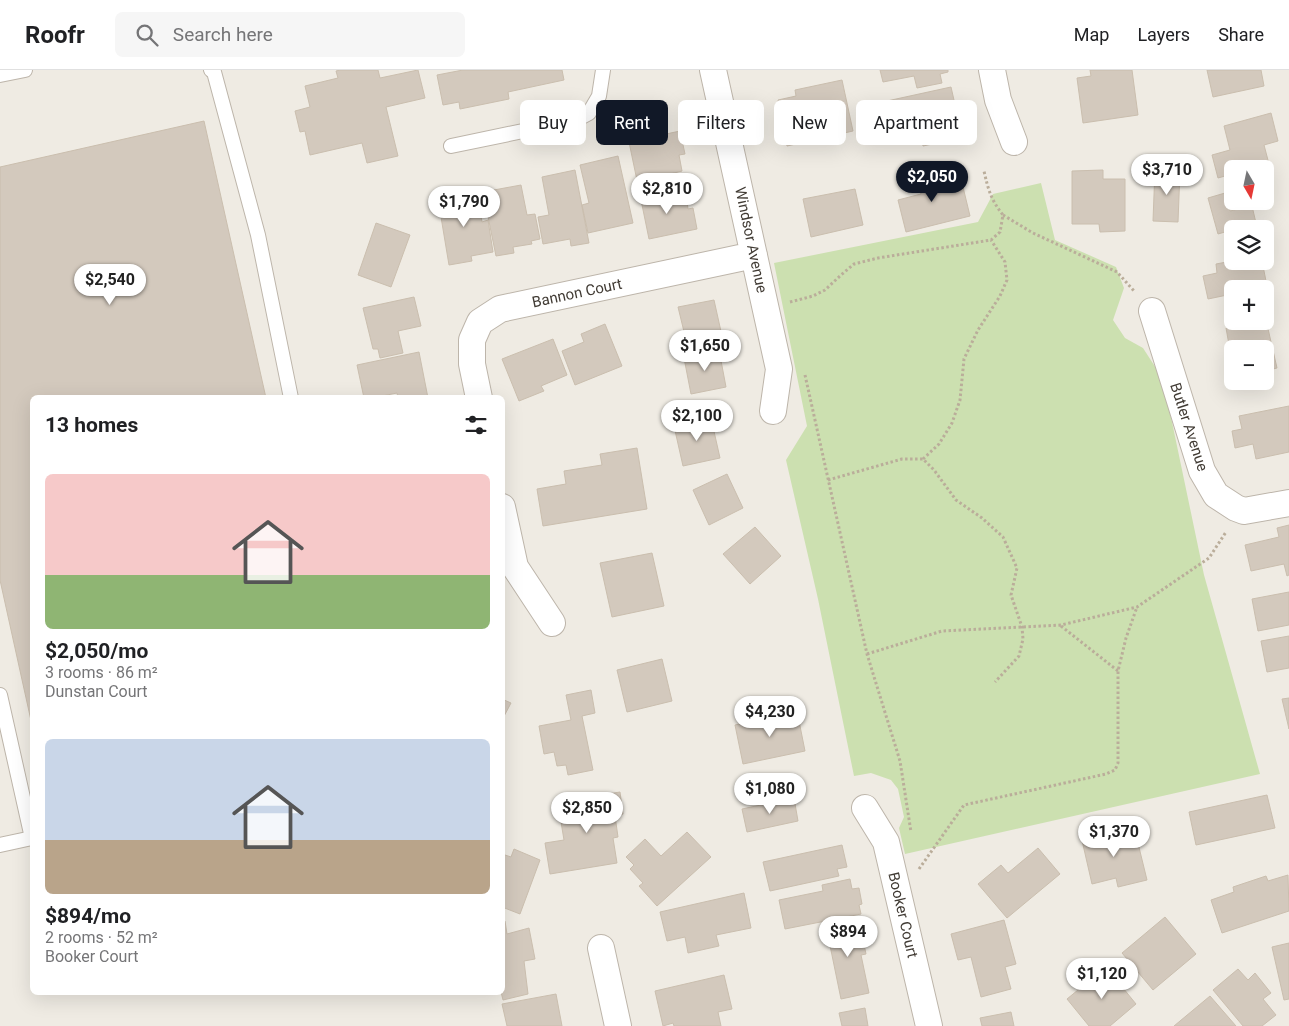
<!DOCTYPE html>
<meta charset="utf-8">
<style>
body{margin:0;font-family:Roboto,sans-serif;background:#f6f6f6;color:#202124;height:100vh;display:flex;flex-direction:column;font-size:19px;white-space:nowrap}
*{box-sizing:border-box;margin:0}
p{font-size:16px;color:#757577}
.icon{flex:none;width:28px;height:28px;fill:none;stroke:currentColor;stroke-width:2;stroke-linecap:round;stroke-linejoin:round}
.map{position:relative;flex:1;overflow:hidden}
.drawer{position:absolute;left:30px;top:325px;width:475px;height:600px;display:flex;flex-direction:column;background:#fff;border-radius:8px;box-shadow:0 5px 20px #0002}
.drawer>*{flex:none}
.guide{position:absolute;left:520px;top:30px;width:475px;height:45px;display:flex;gap:10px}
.needle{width:32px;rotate:171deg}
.controls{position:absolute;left:1224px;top:90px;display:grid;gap:10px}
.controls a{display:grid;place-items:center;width:50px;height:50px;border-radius:8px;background:#fff;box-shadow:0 5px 20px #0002;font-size:25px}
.price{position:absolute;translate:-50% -42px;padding:0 11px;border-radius:18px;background:#fff;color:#222;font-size:16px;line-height:32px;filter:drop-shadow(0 1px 2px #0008)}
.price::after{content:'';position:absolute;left:50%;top:30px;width:15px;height:11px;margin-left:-8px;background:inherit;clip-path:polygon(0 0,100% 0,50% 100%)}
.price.on{background:#111827;color:#fff}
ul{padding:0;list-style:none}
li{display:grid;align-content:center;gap:10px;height:265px;padding:0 15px}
li span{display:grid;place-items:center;height:155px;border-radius:8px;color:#555}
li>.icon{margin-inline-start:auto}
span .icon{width:90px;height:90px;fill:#fffc;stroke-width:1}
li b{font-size:21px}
h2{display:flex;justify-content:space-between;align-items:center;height:60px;padding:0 15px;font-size:21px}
.chip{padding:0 18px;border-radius:8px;background:#fff;box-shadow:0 5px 20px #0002;font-size:18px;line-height:45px}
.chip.on{background:#111827;color:#fff}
header{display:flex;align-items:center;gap:30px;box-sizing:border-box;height:70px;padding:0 25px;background:#fff;border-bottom:1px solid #e0e0e0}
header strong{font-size:24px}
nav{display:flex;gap:28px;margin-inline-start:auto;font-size:18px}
.search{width:350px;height:45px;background:#f6f6f6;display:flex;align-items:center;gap:12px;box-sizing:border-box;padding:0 18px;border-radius:8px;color:#757577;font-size:19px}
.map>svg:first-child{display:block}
.green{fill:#cce0b0}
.building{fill:#d3c9bd;stroke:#cabeae}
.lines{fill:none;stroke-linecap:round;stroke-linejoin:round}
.lane-casing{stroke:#bdb5aa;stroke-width:16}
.street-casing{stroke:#bdb5aa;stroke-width:28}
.path{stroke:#baad9a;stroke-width:3;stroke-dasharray:2.5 2.5;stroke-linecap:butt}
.lane{stroke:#fff;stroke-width:14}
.street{stroke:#fff;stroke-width:26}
.labels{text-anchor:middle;stroke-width:5;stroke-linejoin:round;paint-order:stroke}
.street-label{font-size:15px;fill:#413b34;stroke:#fff}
</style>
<header>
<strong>Roofr</strong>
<div class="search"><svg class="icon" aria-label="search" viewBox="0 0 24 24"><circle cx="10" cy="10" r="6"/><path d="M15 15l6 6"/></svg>Search here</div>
<nav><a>Map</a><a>Layers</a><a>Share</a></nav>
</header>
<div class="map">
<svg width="1289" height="956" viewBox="0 0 1289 956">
<rect width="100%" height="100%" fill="#efebe3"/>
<path class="green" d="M1041 113 1055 170 1116 197 1124 218 1113 250 1125 268 1143 278 1163 309 1204 505 1260 704 905 784 899 758 904 747 898 719 891 710 871 703 854 706 818 529 786 390 807 356 774 193 978 152 993 124Z"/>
<path class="building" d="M340 0H378L380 8 418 0 425 28 386 37 398 86 367 93 362 73 310 85 305 61 300 62 295 41 310 37 305 16 338 8 336 1Z
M463 0H562L564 10 508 22 509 29 460 39 459 32 443 35 437 5Z
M880 0H948V2L940 4 942 13 917 18 914 6 883 12Z
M1090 0H1132L1138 45 1083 53 1077 8 1091 6Z
M1207 0H1261L1264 16 1213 27Z
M842 10 853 61 787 76 778 30 796 26 795 20Z
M951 17 959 52 953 53 956 69 923 76 920 59 894 65 887 31Z
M1271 43 1278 71 1264 75 1269 94 1253 99H1232V104L1218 108 1212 85 1230 80 1224 56Z
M204 51 266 328H32V655L0 510V97Z
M680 61 685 84 679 85 682 101 662 106 664 115 639 120 629 72Z
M618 86 633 153 588 163 582 135 589 133 580 95Z
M934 96 941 122 963 117 970 146 906 162 898 130 921 124 915 101Z
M1155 99 1180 100 1178 152 1153 151Z
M575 100 589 173 571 176 570 169 543 174 538 147 549 145 542 107Z
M1103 100V109H1125V161L1100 162 1099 154H1072V101Z
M521 115 527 145 535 144 540 169 531 171 532 174 513 177 514 183 496 186 483 122Z
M855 119 863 155 811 167 803 129Z
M667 120 669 129 686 125 688 139 693 138 697 159 649 169 640 125Z
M477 122 482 152 488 150 493 182 471 186 472 191 449 195 438 129Z
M1225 123 1230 141 1252 136 1256 153 1218 164 1208 128Z
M376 153 410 165 391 217 358 205Z
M1232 191H1253L1254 198 1263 196 1267 216 1256 219H1232V224L1208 229 1203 206 1217 203 1216 194Z
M414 227 421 256 398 261 403 283 380 288 378 279H373L363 238Z
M714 230 722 266 687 274 678 237Z
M1265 250H1266L1277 298 1265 301V279H1232V291L1226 258 1258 251H1265Z
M605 254 622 296 575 315 562 281 584 272 581 264Z
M553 269 567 305 541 316 544 321 519 331 502 289Z
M719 280 726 317 691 324 684 288Z
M419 282 428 328H398L397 323 372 328H364L357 295Z
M1289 336V382L1256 389 1253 374 1235 378 1232 361 1242 359 1239 346Z
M711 348 720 388 683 396 674 356Z
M637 378 647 439 543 456 537 419 566 414 564 401 602 395 600 384Z
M727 404 743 438 709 455 693 420Z
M1289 455V505L1287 506 1284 494 1251 501 1245 475 1279 467 1277 458Z
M755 457 781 486 750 514 723 484Z
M652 483 664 536 612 547 600 493Z
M1289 522V555L1258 561 1252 529Z
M1289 566V598L1267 602 1261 571Z
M662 589 672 631 627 642 617 600Z
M591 620 595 643 582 646 593 700 568 705 566 695 557 696 554 682 544 684 539 656 571 650 566 625Z
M1289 628V659L1282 629Z
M502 629 511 633 502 650Z
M797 641 805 681 743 694 735 655Z
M620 722 623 744 615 746 618 767 613 768 617 793 550 804 545 773 564 770 560 746 568 745 566 731Z
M1267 725 1275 758 1196 775 1189 742Z
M794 728 798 751 747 762 742 739Z
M1108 760 1109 766 1135 761 1147 810 1118 817 1116 808 1092 814 1081 766Z
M687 762 711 787 657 836 639 816 643 813 630 799 634 795 626 787 645 769 661 786Z
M842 775 847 797 837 799 839 806 770 821 763 792Z
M1038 778 1060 804 1007 848 978 814 1001 795 1008 803Z
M514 779 540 790 520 844 502 837V784L511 787Z
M1288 805 1289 841 1222 863 1211 830 1234 822 1233 817 1266 806 1268 811Z
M850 809 852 819 859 818 862 834 859 835 861 844 785 859 779 830 823 821 822 815Z
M744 823 751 858 716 865 719 876 688 883 685 867 667 871 660 842Z
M1165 847 1196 884 1153 920 1122 883Z
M859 850 866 884 861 885 869 923 841 929 826 856Z
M1004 850 1016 894 1005 897 1011 919 981 927 971 887 958 890 951 864Z
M502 851H505L507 864 529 858 535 889 524 891 528 924 503 930 501 922H502Z
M1289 873V929L1284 930 1272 877Z
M1106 897 1136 934 1110 956H1089L1067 929Z
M1238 899 1248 910 1255 903 1271 923 1263 929 1276 945 1262 956H1243L1213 920Z
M724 905 732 939 718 942 721 956H674L673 953 663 956 655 921Z
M556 924 562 956H507L502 934Z
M1210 926 1236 956H1174Z
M865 938 868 956H842L839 943Z
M1011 942 1014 956H982L980 948Z"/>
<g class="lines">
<g class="lane-casing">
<path id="lane" d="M211 0 214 2 258 165 291 328
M0 5 25 0
M451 76 576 50 589 43 599 26 603 0
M0 625 32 768
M0 775 32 768"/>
</g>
<g class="street-casing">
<path id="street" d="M713 0 779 299 773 341
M992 0 998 30 1014 72
M1152 241 1202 401 1216 425 1236 438 1244 441 1289 433
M479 328 472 294V270L480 252 500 239 754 185
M502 437 515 497 552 553
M865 738 886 772 929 956
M601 878 618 956"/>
</g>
<path class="path" d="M1003 145 1033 163 1117 202 1135 222
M790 232 813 226 825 220 841 205 854 194 878 188 991 170 1000 162 1003 145C991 130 988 119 984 101
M805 305 867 584 900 691 911 762
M923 389 939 374 952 353 960 330 964 289 978 260 1000 226 1007 210 1005 192 991 170
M828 410 902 389H923L934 400 956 430 982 448 1003 467 1017 498 1011 525 1022 557 1023 569 1019 586 995 612
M1061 556 1118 601
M867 584 942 561 1061 555 1137 537 1209 488 1226 462
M919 799 964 735 1106 704 1115 700 1118 693V601L1126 568 1137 537"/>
<use href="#lane" class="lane"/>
<use href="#street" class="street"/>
</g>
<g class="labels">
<g class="street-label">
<text transform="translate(751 170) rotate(78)" y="5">Windsor Avenue</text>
<text transform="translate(577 223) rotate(-12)" y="5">Bannon Court</text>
<text transform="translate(1189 357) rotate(72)" y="5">Butler Avenue</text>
<text transform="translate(903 845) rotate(77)" y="5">Booker Court</text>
</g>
</g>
</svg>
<div class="controls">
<a><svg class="needle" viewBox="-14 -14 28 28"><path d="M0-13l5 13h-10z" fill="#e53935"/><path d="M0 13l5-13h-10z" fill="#757577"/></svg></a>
<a><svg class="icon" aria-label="layers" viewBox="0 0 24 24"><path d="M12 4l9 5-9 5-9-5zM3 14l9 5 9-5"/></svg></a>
<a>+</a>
<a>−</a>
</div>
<b class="price" style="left:1167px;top:126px">$3,710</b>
<b class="price on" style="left:932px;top:133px">$2,050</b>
<b class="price" style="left:667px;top:145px">$2,810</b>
<b class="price" style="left:464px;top:158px">$1,790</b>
<b class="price" style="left:110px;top:236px">$2,540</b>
<b class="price" style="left:705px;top:302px">$1,650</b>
<b class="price" style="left:697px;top:372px">$2,100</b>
<b class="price" style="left:770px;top:668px">$4,230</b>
<b class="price" style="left:770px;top:745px">$1,080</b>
<b class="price" style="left:587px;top:764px">$2,850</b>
<b class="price" style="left:1114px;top:788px">$1,370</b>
<b class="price" style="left:848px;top:888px">$894</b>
<b class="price" style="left:1102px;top:930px">$1,120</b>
<div class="guide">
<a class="chip">Buy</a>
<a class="chip on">Rent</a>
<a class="chip">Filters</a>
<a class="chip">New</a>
<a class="chip">Apartment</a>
</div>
<section class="drawer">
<h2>13 homes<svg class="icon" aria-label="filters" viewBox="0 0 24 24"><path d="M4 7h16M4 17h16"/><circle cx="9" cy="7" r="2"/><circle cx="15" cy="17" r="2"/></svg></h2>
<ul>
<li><span style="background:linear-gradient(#f6c9c9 65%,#8fb573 0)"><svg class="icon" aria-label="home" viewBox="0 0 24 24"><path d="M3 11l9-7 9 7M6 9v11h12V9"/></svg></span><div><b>$2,050/mo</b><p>3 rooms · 86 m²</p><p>Dunstan Court</p></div></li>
<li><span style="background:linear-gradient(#c9d6e8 65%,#b9a48a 0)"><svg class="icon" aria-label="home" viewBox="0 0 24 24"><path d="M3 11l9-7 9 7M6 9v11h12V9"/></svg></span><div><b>$894/mo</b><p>2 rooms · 52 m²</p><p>Booker Court</p></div></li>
</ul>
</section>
</div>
